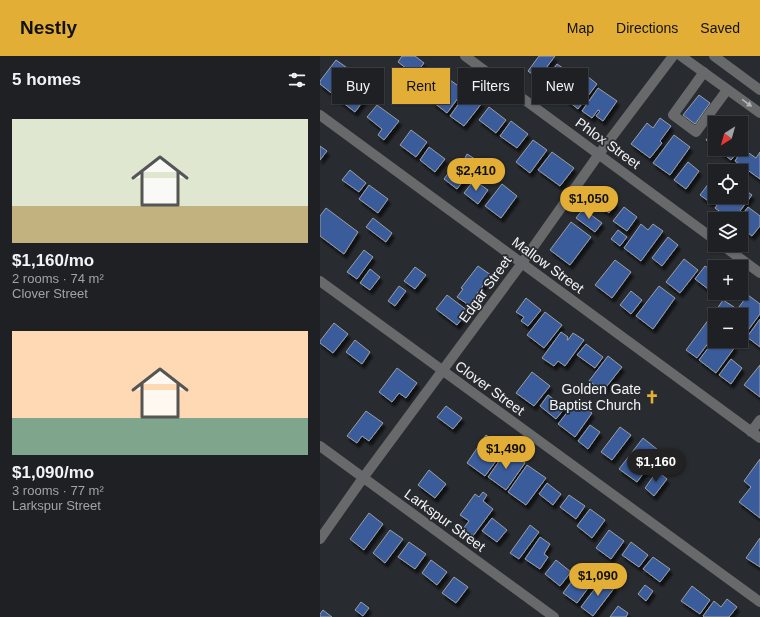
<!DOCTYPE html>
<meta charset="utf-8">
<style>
body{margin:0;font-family:Arial,sans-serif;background:#2b2d30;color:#f1f3f6;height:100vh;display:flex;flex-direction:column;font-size:15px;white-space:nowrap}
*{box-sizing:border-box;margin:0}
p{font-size:13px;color:#a1a3a6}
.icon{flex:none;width:22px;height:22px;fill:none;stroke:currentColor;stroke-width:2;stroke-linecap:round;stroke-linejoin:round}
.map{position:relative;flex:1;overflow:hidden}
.panel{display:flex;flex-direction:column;background:#1e2023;width:320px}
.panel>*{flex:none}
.banner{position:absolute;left:12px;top:12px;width:368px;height:36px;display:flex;gap:8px}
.needle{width:26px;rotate:217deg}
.buttons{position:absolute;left:388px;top:60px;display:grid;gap:8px}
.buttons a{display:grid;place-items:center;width:40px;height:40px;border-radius:0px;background:#1e2023;box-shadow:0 1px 3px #0004,0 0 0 1px #3c3e41;font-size:20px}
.price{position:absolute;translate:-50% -34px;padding:0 9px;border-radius:14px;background:#e3ae35;color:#111;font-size:13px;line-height:26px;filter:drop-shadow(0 1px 2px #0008)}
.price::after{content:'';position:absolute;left:50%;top:24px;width:12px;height:9px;margin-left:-6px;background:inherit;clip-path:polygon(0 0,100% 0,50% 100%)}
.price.selected{background:#222;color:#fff}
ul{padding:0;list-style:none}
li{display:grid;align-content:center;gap:8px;height:212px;padding:0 12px}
li span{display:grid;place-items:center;height:124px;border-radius:0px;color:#555}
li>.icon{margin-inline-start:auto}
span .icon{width:72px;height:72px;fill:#fffc;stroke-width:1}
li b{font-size:17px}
h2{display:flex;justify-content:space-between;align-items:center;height:48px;padding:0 12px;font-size:17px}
.pill{padding:0 14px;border-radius:0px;background:#1e2023;box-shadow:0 1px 3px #0004,0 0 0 1px #3c3e41;font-size:14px;line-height:36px}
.pill.selected{background:#e3ae35;color:#111}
header{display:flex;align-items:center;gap:24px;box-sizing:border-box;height:56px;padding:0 20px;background:#e3ae35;color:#111}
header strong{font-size:19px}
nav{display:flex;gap:22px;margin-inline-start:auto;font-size:14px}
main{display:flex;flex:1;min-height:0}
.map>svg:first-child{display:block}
.building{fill:#3b5b9b;stroke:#9c9fa4;filter:url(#shadow)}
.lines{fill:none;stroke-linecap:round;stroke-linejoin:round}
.minor{stroke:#67696b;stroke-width:10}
.oneway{fill:#b4b5b8}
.labels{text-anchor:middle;stroke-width:3.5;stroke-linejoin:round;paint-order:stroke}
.street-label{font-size:14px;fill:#f3f4f7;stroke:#282b2f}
.poi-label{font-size:14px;fill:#f3f4f7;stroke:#282b2f;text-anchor:end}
</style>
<header>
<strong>Nestly</strong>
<nav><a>Map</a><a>Directions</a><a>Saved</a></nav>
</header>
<main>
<section class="panel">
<h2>5 homes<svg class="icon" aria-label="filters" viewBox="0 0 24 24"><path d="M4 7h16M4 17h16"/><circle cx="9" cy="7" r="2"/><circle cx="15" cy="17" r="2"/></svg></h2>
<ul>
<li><span style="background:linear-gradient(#dfe7d0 70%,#c2b280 0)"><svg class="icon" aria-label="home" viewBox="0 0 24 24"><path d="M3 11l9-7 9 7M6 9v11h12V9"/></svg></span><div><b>$1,160/mo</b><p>2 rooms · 74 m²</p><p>Clover Street</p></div></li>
<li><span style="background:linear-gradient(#ffd9b3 70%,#7fa58c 0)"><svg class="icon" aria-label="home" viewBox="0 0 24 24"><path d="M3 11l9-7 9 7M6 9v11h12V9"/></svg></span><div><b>$1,090/mo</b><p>3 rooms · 77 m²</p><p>Larkspur Street</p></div></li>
</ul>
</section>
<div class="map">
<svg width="440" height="561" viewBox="0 0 440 561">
<defs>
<filter id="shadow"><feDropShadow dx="2.5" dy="4.5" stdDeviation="1" flood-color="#0009"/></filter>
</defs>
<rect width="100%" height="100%" fill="#282b2f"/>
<path class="building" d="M82 0H95L104 7 95 19 78 6Z
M219 0H235L218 23 208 15Z
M16 4 33 16 15 40 0 28V25Z
M237 8 250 17 236 36 223 27Z
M262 16 277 28 258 53 243 41Z
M36 19 53 32 35 56 18 43Z
M130 24 144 34 127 57 113 46Z
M278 32 297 45 283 65 276 60 280 55 278 54 272 62 262 55Z
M147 36 162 47 144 70 130 60Z
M379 39 390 47 375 68 363 59Z
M57 49 79 65 64 84 58 79 62 73 47 61Z
M169 51 186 64 176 77 159 64Z
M340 62 351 70 340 85 342 87 330 102 311 88 327 67 333 72Z
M191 65 208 78 197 92 180 80Z
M395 72V91L386 84Z
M91 74 107 86 96 101 80 89Z
M354 79 370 91 350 119 333 107Z
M213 84 227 94 210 117 196 106Z
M0 90 7 95 0 104Z
M109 91 125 103 115 116 100 104Z
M397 93H412L417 97 411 104Z
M423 93 436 102 440 96V123L415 105Z
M232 96 254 112 240 130 218 114Z
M147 98 155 103 152 109 144 104Z
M138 104 151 114 137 133 124 123Z
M368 106 379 115 366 133 354 124Z
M30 114 46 127 39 136 22 124Z
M395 119 396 141 391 147 380 139Z
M154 124 168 134 158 148 144 137Z
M182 128 197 140 181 162 165 150Z
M49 129 68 143 58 157 39 143Z
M421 131 432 139 414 163H410L395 152 403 141H421Z
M283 137 296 147 289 157 276 146Z
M304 151 317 161 307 175 293 165Z
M428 151 440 160V170L432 180 421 171V163H419Z
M6 152 38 176 24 198 0 180V160Z
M263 153 282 167 275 176 256 162Z
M53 162 72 177 66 186 46 171Z
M251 166 271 181 250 209 230 194Z
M321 168 328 174 333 168 343 175 321 205 304 192Z
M298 174 307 181 300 190 291 183Z
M348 181 358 189 342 210 332 202Z
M44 194 53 201 37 223 27 216Z
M364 203 378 214 360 237 346 226Z
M295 204 311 216 292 242 275 229Z
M158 210 171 219 154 242 155 243 150 250 137 241 143 233 141 232Z
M385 210 395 217V231L392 236 375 223Z
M95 211 106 219 95 233 84 225Z
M50 213 60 221 50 234 40 227Z
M79 230 86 235 75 250 68 245Z
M339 230 355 242 333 273 316 260Z
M311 235 322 244 311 258 300 249Z
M127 239 148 255 137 269 116 253Z
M428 239 440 248V258L426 277 421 274V259H413Z
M206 242 221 254 208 270 201 265 204 261 196 256Z
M403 244 414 251 409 259H395V260L393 259Z
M225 256 242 269 224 292 207 279Z
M389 263 395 267V278L377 302 366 294Z
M440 263V291L427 281Z
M14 267 28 278 13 297 0 287V285Z
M241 276 248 281 247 284H248L253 277 264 284 245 310 238 305 234 310 222 302Z
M395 283V285H406L415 291 396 317 379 304Z
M35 284 50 296 42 308 26 296Z
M266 288 283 301 275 312 257 299Z
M288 300 302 311 283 335 269 325Z
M411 303 422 312 411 328 399 319Z
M440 309V341L424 329Z
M77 312 97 327 86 342 79 337 72 346 59 336Z
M212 316 230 330 214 350 196 337Z
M228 339 245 352 236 363 220 350Z
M256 345 272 357 255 381 238 368Z
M126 350 142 362 133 373 117 361Z
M46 355 63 367 49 385 42 380 37 387 27 380Z
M270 369 280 376 268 393 258 385Z
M300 371 311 379 292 404 281 396Z
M166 379 185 393 165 420 147 407Z
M323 382 338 394 327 409 329 410 317 426 299 413Z
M187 394 205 407 186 434 168 421Z
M440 403V462L419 446 431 431 424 425Z
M207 409 226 422 206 449 188 436Z
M109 414 126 428 115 442 98 429Z
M337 415 347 423 334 440 325 432Z
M227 427 241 438 233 449 219 438Z
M163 436 167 439 163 445 173 453 153 480 143 473 149 465 140 459 155 438 159 441Z
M249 439 265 450 256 463 240 451Z
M270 453 285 464 272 482 257 470Z
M49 457 63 468 44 494 30 483Z
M172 462 187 474 177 486 162 475Z
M210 469 219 476 199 503 190 497Z
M70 474 83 483 65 507 53 497Z
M289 474 304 485 291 503 276 492Z
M220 481 230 488 224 498 228 501 220 513 205 503Z
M440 482V511L426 502Z
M89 486 106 498 95 513 78 501Z
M311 486 328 499 319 511 302 499Z
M333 501 350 513 340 526 323 513Z
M111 504 127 516 117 529 102 517Z
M236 504 251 516 240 530 225 518Z
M258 517 272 527 257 547 243 537Z
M134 521 148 531 136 547 122 537Z
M283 522 295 531 273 560 261 551Z
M325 529 333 535 326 545 318 538Z
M372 530 390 544 380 558 361 545Z
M407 543 417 551 409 561H384L383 560 394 545 401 551Z
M41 546 49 552 43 560 35 554Z
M298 550 308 557 306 561H290Z
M3 554 12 561H0V558Z"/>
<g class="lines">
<path class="minor" d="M145 0 395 184
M361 0 440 57
M394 0 440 34
M384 16 353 59 376 76 407 34
M0 59 440 382
M402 189 440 217
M0 225 440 546
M431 376 440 364
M0 390 234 561
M0 483 43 422 202 207 279 98 353 0"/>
</g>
<defs><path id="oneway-solid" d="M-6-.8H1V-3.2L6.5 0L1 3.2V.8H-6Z"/></defs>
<use class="oneway" href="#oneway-solid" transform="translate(427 47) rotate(36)"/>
<defs>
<g id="church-bare" transform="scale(1.08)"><path d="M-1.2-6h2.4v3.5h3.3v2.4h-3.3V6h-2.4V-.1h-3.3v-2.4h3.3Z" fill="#e3ae35" stroke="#282b2f" stroke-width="2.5" paint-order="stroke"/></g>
</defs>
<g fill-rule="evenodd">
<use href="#church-bare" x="332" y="341"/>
</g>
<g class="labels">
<g class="street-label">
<text transform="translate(288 87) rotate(36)" y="5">Phlox Street</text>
<text transform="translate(228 209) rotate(36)" y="5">Mallow Street</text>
<text transform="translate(165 233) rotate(-54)" y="5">Edgar Street</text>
<text transform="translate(170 332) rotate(36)" y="5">Clover Street</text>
<text transform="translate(125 464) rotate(36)" y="5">Larkspur Street</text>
</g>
<g class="poi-label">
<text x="321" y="338">Golden Gate<tspan x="321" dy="16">Baptist Church</tspan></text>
</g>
</g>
</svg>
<div class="buttons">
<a><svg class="needle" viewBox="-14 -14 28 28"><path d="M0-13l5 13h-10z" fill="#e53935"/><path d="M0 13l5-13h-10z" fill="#a1a3a6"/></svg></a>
<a><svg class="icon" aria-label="locate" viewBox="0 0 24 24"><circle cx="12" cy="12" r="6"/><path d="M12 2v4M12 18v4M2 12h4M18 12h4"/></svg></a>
<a><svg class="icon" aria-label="layers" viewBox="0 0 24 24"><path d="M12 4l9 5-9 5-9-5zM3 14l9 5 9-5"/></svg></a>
<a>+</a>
<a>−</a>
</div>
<b class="price" style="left:156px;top:136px">$2,410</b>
<b class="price" style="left:269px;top:164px">$1,050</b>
<b class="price" style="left:186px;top:414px">$1,490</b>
<b class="price selected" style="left:336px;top:427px">$1,160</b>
<b class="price" style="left:278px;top:541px">$1,090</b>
<div class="banner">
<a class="pill">Buy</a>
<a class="pill selected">Rent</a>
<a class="pill">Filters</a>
<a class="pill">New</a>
</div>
</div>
</main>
